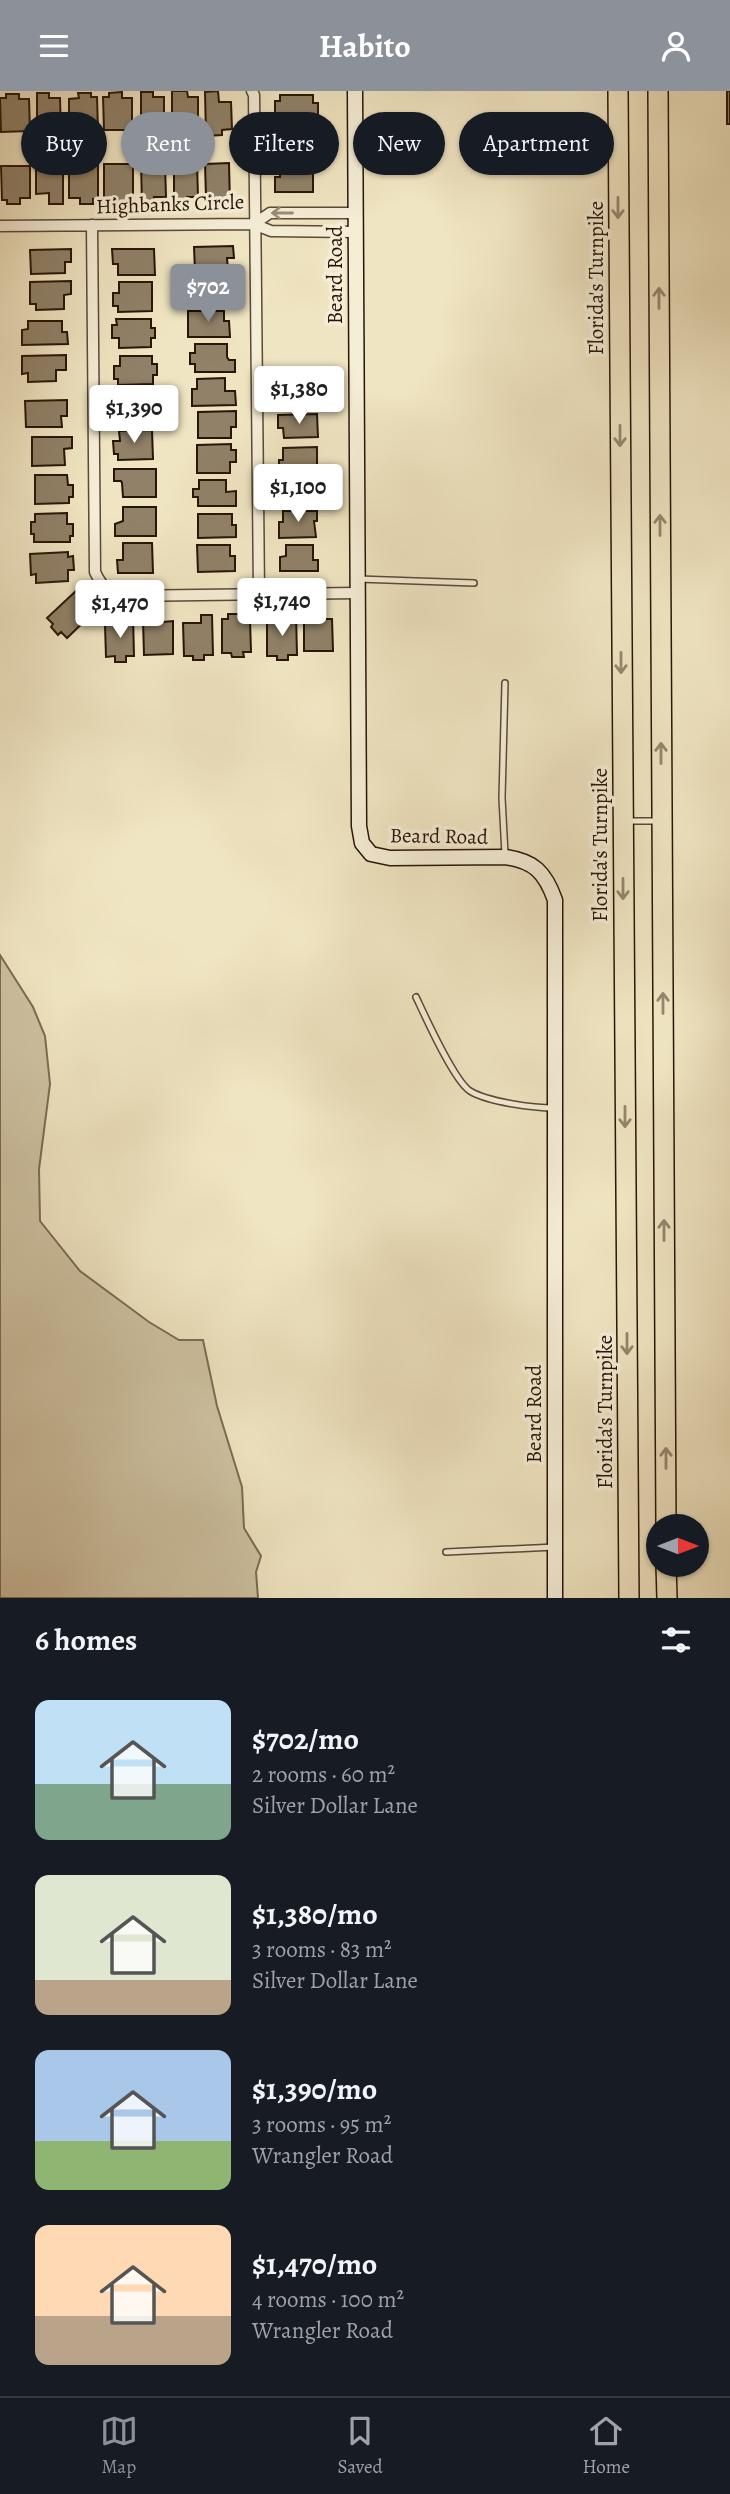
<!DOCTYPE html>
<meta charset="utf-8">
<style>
body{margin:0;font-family:Alegreya,serif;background:#242831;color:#f1f3f6;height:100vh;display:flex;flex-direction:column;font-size:26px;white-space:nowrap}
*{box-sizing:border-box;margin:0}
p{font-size:23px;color:#9ea1a6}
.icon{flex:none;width:38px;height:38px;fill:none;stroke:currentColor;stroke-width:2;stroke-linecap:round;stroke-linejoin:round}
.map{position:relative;height:1507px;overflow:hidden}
.drawer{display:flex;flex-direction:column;background:#171b24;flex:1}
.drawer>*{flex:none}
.top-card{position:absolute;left:21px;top:21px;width:690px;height:63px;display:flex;gap:14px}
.needle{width:46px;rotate:90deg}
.controls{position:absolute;left:646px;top:1423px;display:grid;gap:14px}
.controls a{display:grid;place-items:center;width:63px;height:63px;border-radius:50%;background:#171b24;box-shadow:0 2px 5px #0004;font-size:35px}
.price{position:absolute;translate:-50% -60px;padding:0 16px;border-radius:7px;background:#fff;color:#222;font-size:23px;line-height:46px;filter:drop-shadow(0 2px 4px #0008)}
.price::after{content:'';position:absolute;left:50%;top:42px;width:21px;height:16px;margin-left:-10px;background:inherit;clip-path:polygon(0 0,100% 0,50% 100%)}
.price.on{background:#8c9099;color:#fff}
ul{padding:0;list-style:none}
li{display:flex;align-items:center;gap:21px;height:175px;padding:0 35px}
li span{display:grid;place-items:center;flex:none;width:196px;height:140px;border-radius:14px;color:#555}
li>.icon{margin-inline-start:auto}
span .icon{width:84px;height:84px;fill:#fffc;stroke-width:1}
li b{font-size:30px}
h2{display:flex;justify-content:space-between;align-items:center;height:84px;padding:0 35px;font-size:30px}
.pill{padding:0 24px;border-radius:32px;background:#171b24;box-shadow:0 2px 5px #0004;font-size:24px;line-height:63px}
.pill.on{background:#8c9099;color:#fff}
header{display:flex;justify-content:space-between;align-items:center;height:91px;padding:0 35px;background:#8c9099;color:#fff;font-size:32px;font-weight:700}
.menu{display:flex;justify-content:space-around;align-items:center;height:98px;border-top:2px solid #363941;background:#171b24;font-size:19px;color:#9ea1a6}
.menu a{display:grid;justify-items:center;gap:4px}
.menu .on{color:#8c9099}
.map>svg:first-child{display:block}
.green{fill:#cec2a2;stroke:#7c6c54;stroke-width:2}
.building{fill:#908168;stroke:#291507;stroke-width:2}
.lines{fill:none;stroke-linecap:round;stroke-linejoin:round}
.lane-casing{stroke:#5b4936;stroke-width:8}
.street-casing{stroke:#5b4936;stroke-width:13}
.secondary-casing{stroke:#291507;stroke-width:17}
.highway-casing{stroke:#291507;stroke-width:22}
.lane{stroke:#f5eed7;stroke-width:5}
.street{stroke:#f5eed7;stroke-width:10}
.secondary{stroke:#f5eed7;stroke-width:14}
.highway{stroke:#f0e5c2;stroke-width:19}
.oneway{stroke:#96876e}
.oneway2{stroke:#998c79}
.labels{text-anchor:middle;stroke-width:7;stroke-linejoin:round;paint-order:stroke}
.street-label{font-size:21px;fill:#291507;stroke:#f5eed7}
</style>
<header><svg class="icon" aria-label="menu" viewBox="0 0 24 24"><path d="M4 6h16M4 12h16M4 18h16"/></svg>Habito<svg class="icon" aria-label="person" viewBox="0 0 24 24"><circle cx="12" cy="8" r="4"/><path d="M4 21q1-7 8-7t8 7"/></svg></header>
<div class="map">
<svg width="730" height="1507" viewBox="0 0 730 1507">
<rect width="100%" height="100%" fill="#f0e5c2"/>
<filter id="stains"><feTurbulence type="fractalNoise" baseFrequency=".00286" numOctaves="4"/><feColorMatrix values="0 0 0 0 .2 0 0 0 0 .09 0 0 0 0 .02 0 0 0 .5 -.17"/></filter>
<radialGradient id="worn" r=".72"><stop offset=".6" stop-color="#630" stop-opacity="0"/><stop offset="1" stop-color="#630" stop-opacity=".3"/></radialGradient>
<path class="green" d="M0 864 33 916 45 945 50 993 39 1078 40 1130 80 1180 149 1231 179 1249H203L217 1315 242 1396 244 1437 261 1465 256 1481 258 1507H0Z"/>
<path class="building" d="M172 0H187L188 6H198V38L183 36V39H172Z
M218 0 219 11H231L232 38 222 39V44L206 45 205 1Z
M727 0H730V33H727Z
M122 1V7H132V39H104L103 6H109V2Z
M141 1H153V6H164V41H156V46H141Z
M37 2H49V7H60L61 42H52V48H37Z
M78 2H91V6H97L98 39 69 40V8L79 7Z
M6 3H19V8H29L30 40 1 41 0 7H6Z
M280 4H313V12H318V24H314V33H281V22H275V10H280Z
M313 38V68L279 69V63H275V50H280V39Z
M174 66H189V71H197L198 106H187V111H174Z
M45 69H54V74H63V113H49V102L36 103V74H45Z
M229 72 230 112H217V106H206L205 73Z
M104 73H133V107H128V112H115V106H104Z
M141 73H165L166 106H154V112L142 113Z
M69 74H98V108H93V113H80V107H69Z
M280 74H313V101H275V86H280Z
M1 75H30V107H20V113H7V109H2Z
M233 155 234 167H227L228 179 195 180 194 156Z
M71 158V171H65V182L31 183 30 159Z
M112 158H154L155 184H118V173H113Z
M234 188 235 201H228L229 212 196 213 195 189Z
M71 190V203L64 204V218L36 219V213H30V191Z
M119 191H152V220L118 221V215H113V202H119Z
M188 220H224V230H229L230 246H188Z
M116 228H151V237H155V247H151V256L119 257V247H112V234H117Z
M28 230H62V241H67L68 253 22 254V239L28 238Z
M195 253H227V266L229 269H235V281H195V273H190V262H195Z
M66 264V279H56V290L28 291V282L22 283V265Z
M120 265H152V273H157V284H153V293L118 294V288H114V275H120Z
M277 286H313V314L284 315V299H277Z
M225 287V300H235L236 314 192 315V298H197V288Z
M155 301V309H159L160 320H155V330H122V317H120V313H114V302Z
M67 309V325H61L62 336H26L25 310Z
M236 320V336H231V347H198V321Z
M317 323 318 346 284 347 283 337H278V324Z
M152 339 153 368 118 369V363H114L113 350H120L119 340Z
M32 346H72V357L64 358 65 374 32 375Z
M231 353V359H236V371H230V382H197V354Z
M317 356V380H279V369H283V357Z
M114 378H156V406H123L122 392 121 390H114Z
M35 384H67L68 394H73V406H69V412L35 413Z
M199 389H226V401L236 400V415H198V406H193V398H199Z
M278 389H324V404H318L319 412 284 413V403H278Z
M123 416H156V445H115V433L123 430Z
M283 420H317V430H314L316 446 279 447V431H283Z
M67 422V433H73V445H70V451H34V443H31V431H35V423Z
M198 423H232V434H236V446L198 447Z
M123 452H152L153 482H118L117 469H123Z
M197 454H230V465H235V480L198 481Z
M286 454H313V469H318V480H280V466L286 465Z
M68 461V466L73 465 74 479H68V490L36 492V483L31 484 30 463Z
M77 499 85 508 79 514 90 525 67 547 61 541 58 544 51 536 53 533 47 527Z
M322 522V528H332L333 560H304V527H310V523Z
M228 523H241V529H250L251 561H243L244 566H232L231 562H222V528H228Z
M285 523H296L297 564H288V569H277V565H267V531H285Z
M150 524H163V531L173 530V563L144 564 143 529H150Z
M201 524H212L213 564H204V569H193V565H184L183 532H201Z
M121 525H133L134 565H126V571H115V565L106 566 105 534 119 533 122 531Z"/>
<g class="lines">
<g class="lane-casing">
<path id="lane" d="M358 488 474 492
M626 730H658
M505 763 502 707 505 592
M416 906C425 925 454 990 470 1000 488 1011 533 1017 555 1017
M446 1461 555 1456"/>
</g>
<g class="street-casing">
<path id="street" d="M252 0 254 4 259 503
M254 133 270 122H356
M92 134 95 481C102 496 108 501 124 505L358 502
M0 135 254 133 271 140 356 141"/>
</g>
<g class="secondary-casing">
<path id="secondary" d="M355 0 359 735 362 752 371 763 390 767 505 766C534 770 545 781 555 809V1507"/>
</g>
<g class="highway-casing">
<path id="highway" d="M618 0 629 1507
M658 0 666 1435
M666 1474 667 1507"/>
</g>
<use href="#lane" class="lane"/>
<use href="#street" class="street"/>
<use href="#secondary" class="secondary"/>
<use href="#highway" class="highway"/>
</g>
<defs><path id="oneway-shaft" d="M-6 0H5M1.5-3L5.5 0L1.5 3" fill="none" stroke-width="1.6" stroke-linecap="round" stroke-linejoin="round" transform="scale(1.75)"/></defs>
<g class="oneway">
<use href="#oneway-shaft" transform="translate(618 117) rotate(90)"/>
<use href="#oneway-shaft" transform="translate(659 207) rotate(-90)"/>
<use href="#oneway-shaft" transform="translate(620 345) rotate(90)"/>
<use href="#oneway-shaft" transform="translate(660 434) rotate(-90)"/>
<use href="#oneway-shaft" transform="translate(621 572) rotate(90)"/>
<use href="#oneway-shaft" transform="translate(661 662) rotate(-90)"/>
<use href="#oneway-shaft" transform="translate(623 798) rotate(90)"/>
<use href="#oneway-shaft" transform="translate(663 912) rotate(-90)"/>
<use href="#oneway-shaft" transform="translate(625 1026) rotate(90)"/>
<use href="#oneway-shaft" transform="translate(664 1139) rotate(-90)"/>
<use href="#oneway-shaft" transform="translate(627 1253) rotate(90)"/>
<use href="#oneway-shaft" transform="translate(666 1367) rotate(-90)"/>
</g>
<use class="oneway2" href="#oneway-shaft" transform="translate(282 122) rotate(-180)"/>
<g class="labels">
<g class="street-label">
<text transform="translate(170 113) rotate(-2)" y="7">Highbanks Circle</text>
<text transform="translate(335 184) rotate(-90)" y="7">Beard Road</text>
<text transform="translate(596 187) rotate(-90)" y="7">Florida's Turnpike</text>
<text transform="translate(439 745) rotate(1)" y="7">Beard Road</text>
<text transform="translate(600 754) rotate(-90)" y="7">Florida's Turnpike</text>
<text transform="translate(605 1321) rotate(-90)" y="7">Florida's Turnpike</text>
<text transform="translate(534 1323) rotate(-90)" y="7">Beard Road</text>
</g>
</g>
<rect width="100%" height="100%" filter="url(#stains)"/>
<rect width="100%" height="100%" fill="url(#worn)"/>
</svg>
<div class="controls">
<a><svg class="needle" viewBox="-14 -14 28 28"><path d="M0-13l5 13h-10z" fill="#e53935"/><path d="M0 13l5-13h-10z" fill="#9ea1a6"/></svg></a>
</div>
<b class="price on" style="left:208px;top:233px">$702</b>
<b class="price" style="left:299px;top:335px">$1,380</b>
<b class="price" style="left:134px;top:354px">$1,390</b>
<b class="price" style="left:298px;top:433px">$1,100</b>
<b class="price" style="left:282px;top:547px">$1,740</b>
<b class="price" style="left:120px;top:549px">$1,470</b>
<div class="top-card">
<a class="pill">Buy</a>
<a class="pill on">Rent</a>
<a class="pill">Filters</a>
<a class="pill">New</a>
<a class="pill">Apartment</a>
</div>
</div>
<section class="drawer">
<h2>6 homes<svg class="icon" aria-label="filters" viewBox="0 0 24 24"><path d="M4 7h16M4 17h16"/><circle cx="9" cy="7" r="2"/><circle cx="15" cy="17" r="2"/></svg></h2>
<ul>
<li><span style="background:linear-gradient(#bfe0f5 60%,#7fa58c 0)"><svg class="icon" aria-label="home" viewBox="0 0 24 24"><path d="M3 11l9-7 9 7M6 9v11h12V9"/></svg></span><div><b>$702/mo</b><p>2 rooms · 60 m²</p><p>Silver Dollar Lane</p></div></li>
<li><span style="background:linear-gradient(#dfe7d0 75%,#b9a48a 0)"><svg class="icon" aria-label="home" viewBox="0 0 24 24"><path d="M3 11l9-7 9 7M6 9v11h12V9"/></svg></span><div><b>$1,380/mo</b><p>3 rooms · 83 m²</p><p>Silver Dollar Lane</p></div></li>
<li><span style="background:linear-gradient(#a9c7e8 65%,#8fb573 0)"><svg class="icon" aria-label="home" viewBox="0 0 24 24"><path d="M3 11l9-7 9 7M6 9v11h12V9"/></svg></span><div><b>$1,390/mo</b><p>3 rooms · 95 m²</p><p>Wrangler Road</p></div></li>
<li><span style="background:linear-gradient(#ffd9b3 65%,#b9a48a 0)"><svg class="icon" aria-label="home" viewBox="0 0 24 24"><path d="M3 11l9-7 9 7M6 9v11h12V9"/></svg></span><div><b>$1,470/mo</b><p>4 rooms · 100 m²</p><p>Wrangler Road</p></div></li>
</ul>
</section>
<nav class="menu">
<a class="on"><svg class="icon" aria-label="map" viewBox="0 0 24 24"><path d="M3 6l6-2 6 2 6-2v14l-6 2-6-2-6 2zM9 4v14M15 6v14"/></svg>Map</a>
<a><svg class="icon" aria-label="saved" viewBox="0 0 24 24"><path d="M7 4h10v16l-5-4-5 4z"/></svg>Saved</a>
<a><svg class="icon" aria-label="home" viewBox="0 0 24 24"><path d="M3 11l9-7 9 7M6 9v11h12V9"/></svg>Home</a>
</nav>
